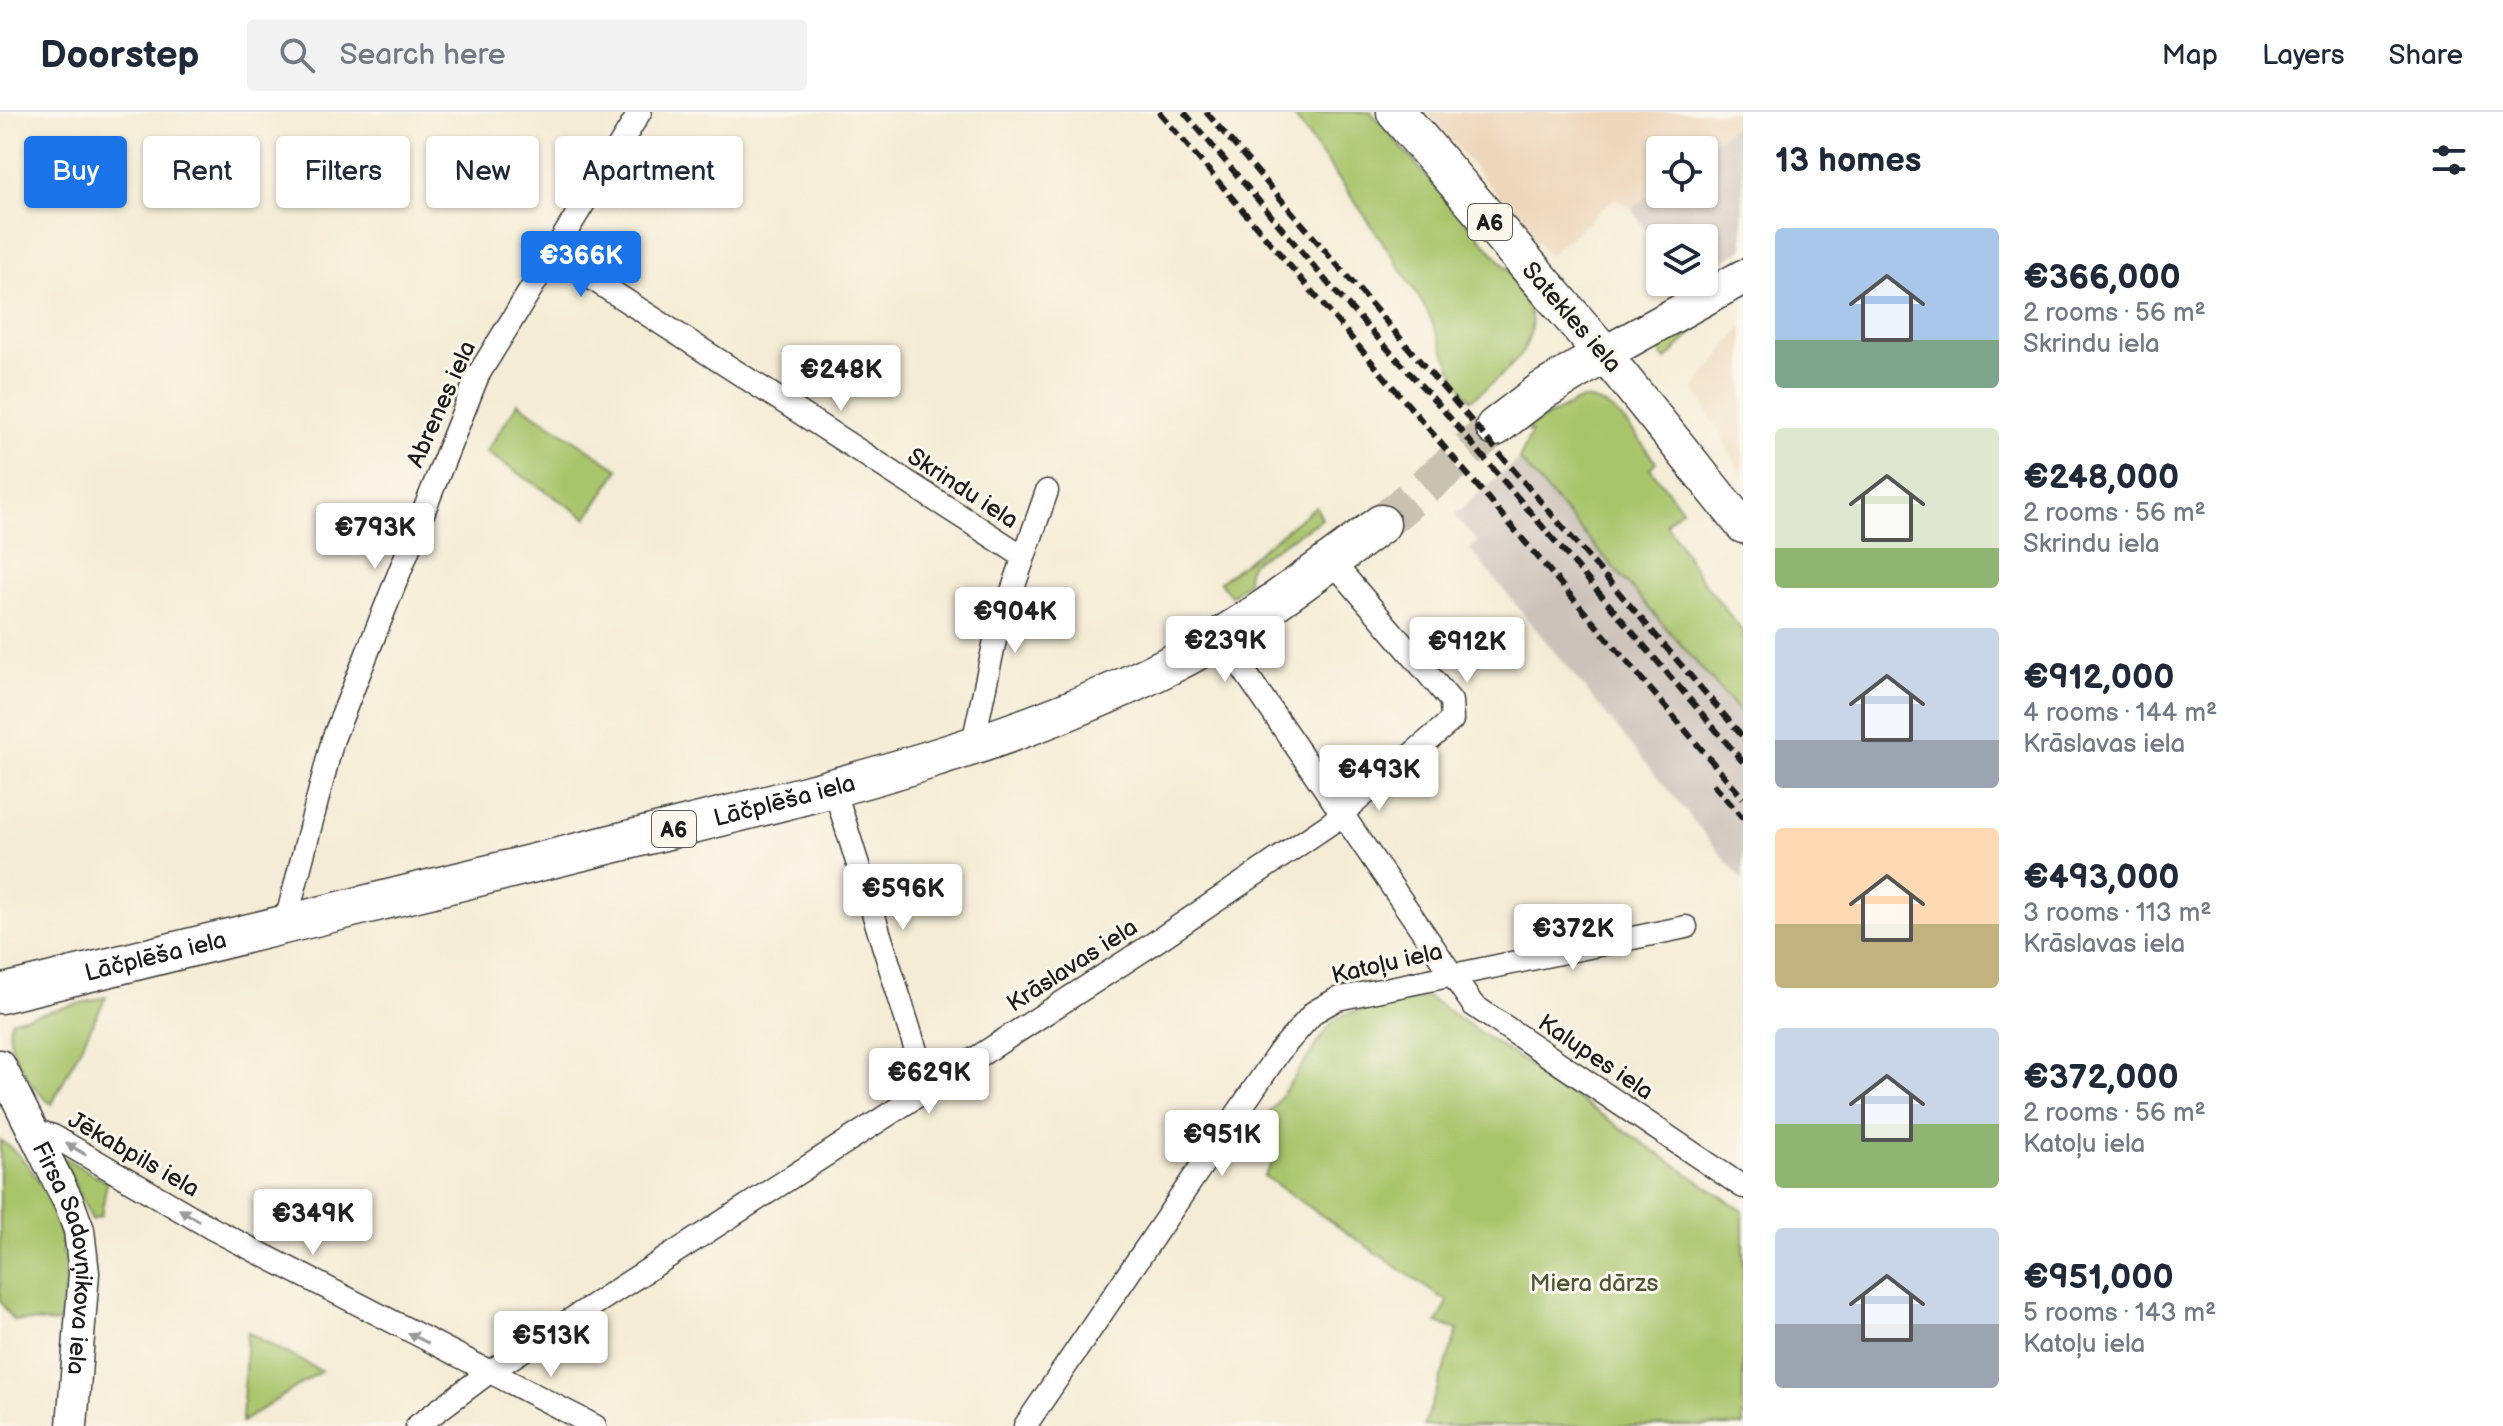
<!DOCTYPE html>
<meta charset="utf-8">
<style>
body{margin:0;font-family:"Balsamiq Sans",sans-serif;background:#f2f2f3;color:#1f2937;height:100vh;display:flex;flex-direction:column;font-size:30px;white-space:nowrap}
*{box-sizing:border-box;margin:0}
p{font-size:26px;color:#747a83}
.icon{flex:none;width:44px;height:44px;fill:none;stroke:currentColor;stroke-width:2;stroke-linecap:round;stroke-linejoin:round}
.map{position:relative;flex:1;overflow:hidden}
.panel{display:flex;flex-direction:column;background:#fff;width:760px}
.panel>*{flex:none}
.top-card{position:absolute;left:24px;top:24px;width:760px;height:72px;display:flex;gap:16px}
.tools{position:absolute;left:1646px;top:24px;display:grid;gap:16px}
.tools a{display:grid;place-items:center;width:72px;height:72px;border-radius:8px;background:#fff;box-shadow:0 2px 6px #0004;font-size:40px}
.price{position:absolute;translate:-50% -68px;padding:0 18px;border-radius:8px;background:#fff;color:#222;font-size:26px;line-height:52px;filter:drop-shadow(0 2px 4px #0008)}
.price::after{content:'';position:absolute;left:50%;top:48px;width:24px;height:18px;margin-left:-12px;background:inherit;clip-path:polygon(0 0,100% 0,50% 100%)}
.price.current{background:#1a73e8;color:#fff}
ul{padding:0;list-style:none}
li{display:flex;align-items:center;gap:24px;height:200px;padding:0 32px}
li span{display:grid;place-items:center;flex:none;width:224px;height:160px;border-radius:8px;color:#555}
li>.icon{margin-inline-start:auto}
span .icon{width:96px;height:96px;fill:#fffc;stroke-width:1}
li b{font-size:34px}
h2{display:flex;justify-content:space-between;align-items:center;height:96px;padding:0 32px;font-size:34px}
.tag{padding:0 28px;border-radius:8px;background:#fff;box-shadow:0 2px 6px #0004;font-size:28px;line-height:72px}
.tag.current{background:#1a73e8;color:#fff}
header{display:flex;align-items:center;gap:48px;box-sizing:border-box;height:112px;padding:0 40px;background:#fff;border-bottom:2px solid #e0e1e3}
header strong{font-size:38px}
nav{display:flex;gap:44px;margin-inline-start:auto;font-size:28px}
.search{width:560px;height:72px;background:#f2f2f3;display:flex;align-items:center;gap:20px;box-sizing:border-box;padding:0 28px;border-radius:8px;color:#747a83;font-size:30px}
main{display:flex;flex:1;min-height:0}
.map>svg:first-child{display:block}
.built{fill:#edd7bb}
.industrial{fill:#ccc2b9}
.green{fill:#a9c56c;stroke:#627044;stroke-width:2}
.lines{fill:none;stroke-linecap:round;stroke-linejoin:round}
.highway-tunnel{stroke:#c9c2b1;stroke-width:38;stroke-dasharray:38 19;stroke-linecap:butt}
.street-casing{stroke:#3c3b38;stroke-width:25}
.secondary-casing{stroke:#3c3b38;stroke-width:33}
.primary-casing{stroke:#3c3b38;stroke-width:37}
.highway-casing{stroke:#3c3b38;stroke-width:41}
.street{stroke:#fff;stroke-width:22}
.secondary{stroke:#fff;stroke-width:30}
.primary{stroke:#fff;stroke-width:34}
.highway{stroke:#fff;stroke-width:38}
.rail{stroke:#1c1c1c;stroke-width:6;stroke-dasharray:12 6;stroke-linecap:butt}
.oneway{fill:#999}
.labels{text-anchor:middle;stroke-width:6;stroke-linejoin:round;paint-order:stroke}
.shield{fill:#fbf7ec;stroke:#5f5e5a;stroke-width:2}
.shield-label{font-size:22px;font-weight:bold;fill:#1c1c1c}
.street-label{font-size:24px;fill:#1c1c1c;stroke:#fbf7ec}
.park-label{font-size:24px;fill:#4d5738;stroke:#fbf7ec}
</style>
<header>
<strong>Doorstep</strong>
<div class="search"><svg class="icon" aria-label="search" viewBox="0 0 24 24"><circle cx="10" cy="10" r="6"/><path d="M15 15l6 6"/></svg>Search here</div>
<nav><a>Map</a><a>Layers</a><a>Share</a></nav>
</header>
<main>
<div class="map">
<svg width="1743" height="1314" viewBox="0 0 1743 1314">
<rect width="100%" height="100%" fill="#fbf7ec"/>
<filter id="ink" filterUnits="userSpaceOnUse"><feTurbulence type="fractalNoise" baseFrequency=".0125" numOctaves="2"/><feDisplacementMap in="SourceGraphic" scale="16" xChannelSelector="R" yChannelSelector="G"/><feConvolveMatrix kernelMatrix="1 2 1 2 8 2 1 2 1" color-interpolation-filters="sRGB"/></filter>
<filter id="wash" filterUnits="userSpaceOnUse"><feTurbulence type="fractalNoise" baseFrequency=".006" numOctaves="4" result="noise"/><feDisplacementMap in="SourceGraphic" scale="32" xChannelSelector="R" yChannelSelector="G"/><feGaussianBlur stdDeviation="1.8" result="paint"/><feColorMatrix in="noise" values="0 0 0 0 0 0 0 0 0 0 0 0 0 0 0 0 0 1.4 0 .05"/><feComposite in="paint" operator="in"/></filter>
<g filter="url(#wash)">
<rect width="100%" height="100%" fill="#f4ecd6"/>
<path class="built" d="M1427 0H1743V7L1704 38H1660V74L1632 97 1615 86 1549 143Z
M1743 213V365L1695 277Z"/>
<path class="industrial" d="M1743 7V137L1704 159V126H1660V139L1632 97 1660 74V82H1704V38Z
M1519 347 1743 598V769L1470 437 1478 430 1454 403Z"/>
<path class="green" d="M1291 0H1371L1511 161C1513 178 1525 184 1530 200 1540 238 1497 267 1471 288 1449 264 1440 219 1421 189 1381 124 1335 62 1291 0Z
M1722 190 1666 248 1661 243 1662 226Z
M1581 287C1616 287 1637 326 1656 350L1650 356 1682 397 1666 411 1700 465 1743 520V604L1519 347 1532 320 1528 319 1529 314Z
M518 291 619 357 587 406 486 340Z
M1316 394 1322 407 1253 450 1248 458 1247 470 1231 484 1220 470Z
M106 885 52 992C33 980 0 929 12 908Z
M1428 885 1743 1099V1314H1424L1458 1218 1437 1211 1448 1190 1264 1064 1274 1048 1259 1038 1262 1033 1252 1026 1333 909 1344 902Z
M0 1028C56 1065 76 1149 59 1211L13 1208 0 1189Z
M61 1044 107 1070 101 1104 92 1108Z
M247 1220 321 1259 242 1310Z"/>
</g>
<g filter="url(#ink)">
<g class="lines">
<path class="highway-tunnel" d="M1381 412 1495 315"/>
<g class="street-casing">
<path id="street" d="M552 141 1024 445
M1221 525 1473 893 1743 1075
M973 631 995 528 1047 379
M834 676 928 977
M285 813 333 627 478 263 640 0
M30 1017 53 1024 213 1117 595 1314
M417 1314 488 1261 1148 835 1331 711 1452 608 1451 589 1332 449
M1025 1314 1279 940 1314 900 1337 887 1686 815"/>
</g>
<g class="secondary-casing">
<g id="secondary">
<path id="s1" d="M0 953 69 1091 79 1118 84 1161 72 1314"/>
</g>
</g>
<g class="primary-casing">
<path id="primary" d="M1743 165 1604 242 1743 414"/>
</g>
<g class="highway-casing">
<g id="highway">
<path d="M1396 0 1604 242 1542 279 1495 315"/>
<path id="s2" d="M0 882C211 830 421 780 632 727 812 682 999 639 1166 555 1243 517 1312 463 1381 412"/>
</g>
</g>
<use href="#street" class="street"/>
<use href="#secondary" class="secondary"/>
<use href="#primary" class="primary"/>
<use href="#highway" class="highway"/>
<path class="rail" d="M1159 0 1743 686
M1184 0 1332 176 1439 293 1743 650
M1206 0 1743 625
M1713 672 1743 706"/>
</g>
<defs><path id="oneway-solid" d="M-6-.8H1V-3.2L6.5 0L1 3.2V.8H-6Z" transform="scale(2)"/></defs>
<g class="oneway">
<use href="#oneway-solid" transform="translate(76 1037) rotate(-150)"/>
<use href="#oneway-solid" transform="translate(189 1103) rotate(-149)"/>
<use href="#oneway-solid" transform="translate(418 1226) rotate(-153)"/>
</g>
</g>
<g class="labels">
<g class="shield">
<rect x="1468" y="92" width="44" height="36" rx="6"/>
<rect x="652" y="699" width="44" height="36" rx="6"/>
</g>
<g class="shield-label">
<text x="1490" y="118">A6</text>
<text x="674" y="725">A6</text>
</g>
<g class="street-label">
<text transform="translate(1572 205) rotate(49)" y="8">Satekles iela</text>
<text transform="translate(441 292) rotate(-66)" y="8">Abrenes iela</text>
<text transform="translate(963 376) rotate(33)" y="8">Skrindu iela</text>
<text dy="8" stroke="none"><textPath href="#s2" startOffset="808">Lāčplēša iela</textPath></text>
<text dy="8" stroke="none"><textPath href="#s2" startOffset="160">Lāčplēša iela</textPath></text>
<text transform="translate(1387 851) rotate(-13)" y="8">Katoļu iela</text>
<text transform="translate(1072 853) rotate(-33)" y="8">Krāslavas iela</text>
<text transform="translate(1596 945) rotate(34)" y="8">Kalupes iela</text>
<text transform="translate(134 1042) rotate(30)" y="8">Jēkabpils iela</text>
<text dy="8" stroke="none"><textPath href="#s1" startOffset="208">Firsa Sadovņikova iela</textPath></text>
</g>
<g class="park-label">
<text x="1594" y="1179">Miera dārzs</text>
</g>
</g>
</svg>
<div class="tools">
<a><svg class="icon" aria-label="locate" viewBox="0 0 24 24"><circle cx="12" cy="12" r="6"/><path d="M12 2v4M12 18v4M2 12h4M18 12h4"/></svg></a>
<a><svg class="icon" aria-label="layers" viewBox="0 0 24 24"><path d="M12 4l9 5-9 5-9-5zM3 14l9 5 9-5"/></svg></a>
</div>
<b class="price current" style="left:581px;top:187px">€366K</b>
<b class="price" style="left:841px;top:301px">€248K</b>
<b class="price" style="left:375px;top:459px">€793K</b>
<b class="price" style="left:1015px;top:543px">€904K</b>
<b class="price" style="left:1225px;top:572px">€239K</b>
<b class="price" style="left:1467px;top:573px">€912K</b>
<b class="price" style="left:1379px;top:701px">€493K</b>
<b class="price" style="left:903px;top:820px">€596K</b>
<b class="price" style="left:1573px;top:860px">€372K</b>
<b class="price" style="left:929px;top:1004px">€629K</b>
<b class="price" style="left:1222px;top:1066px">€951K</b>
<b class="price" style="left:313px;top:1145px">€349K</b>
<b class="price" style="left:551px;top:1267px">€513K</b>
<div class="top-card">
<a class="tag current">Buy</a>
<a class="tag">Rent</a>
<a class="tag">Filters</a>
<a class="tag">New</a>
<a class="tag">Apartment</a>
</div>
</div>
<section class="panel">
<h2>13 homes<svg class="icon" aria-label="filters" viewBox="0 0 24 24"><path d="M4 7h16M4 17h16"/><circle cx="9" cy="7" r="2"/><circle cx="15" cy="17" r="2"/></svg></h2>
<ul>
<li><span style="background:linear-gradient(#a9c7e8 70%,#7fa58c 0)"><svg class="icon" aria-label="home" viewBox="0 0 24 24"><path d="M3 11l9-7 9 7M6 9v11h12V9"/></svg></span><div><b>€366,000</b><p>2 rooms · 56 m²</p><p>Skrindu iela</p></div></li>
<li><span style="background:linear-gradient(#dfe7d0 75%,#8fb573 0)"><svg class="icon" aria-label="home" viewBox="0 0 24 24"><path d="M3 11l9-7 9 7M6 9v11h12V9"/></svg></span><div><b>€248,000</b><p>2 rooms · 56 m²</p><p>Skrindu iela</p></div></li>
<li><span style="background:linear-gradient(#c9d6e8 70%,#9aa5b1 0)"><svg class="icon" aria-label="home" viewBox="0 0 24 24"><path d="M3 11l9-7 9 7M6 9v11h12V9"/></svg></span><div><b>€912,000</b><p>4 rooms · 144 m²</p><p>Krāslavas iela</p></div></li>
<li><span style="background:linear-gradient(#ffd9b3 60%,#c2b280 0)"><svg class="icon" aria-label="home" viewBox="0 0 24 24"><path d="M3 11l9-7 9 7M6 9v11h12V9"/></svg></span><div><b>€493,000</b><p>3 rooms · 113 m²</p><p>Krāslavas iela</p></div></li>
<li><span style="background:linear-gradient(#c9d6e8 60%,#8fb573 0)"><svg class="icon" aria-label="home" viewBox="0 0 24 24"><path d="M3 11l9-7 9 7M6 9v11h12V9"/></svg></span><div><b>€372,000</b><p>2 rooms · 56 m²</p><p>Katoļu iela</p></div></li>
<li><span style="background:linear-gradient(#c9d6e8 60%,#9aa5b1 0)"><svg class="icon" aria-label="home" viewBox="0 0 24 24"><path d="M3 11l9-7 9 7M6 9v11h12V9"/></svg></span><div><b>€951,000</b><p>5 rooms · 143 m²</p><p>Katoļu iela</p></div></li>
</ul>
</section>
</main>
